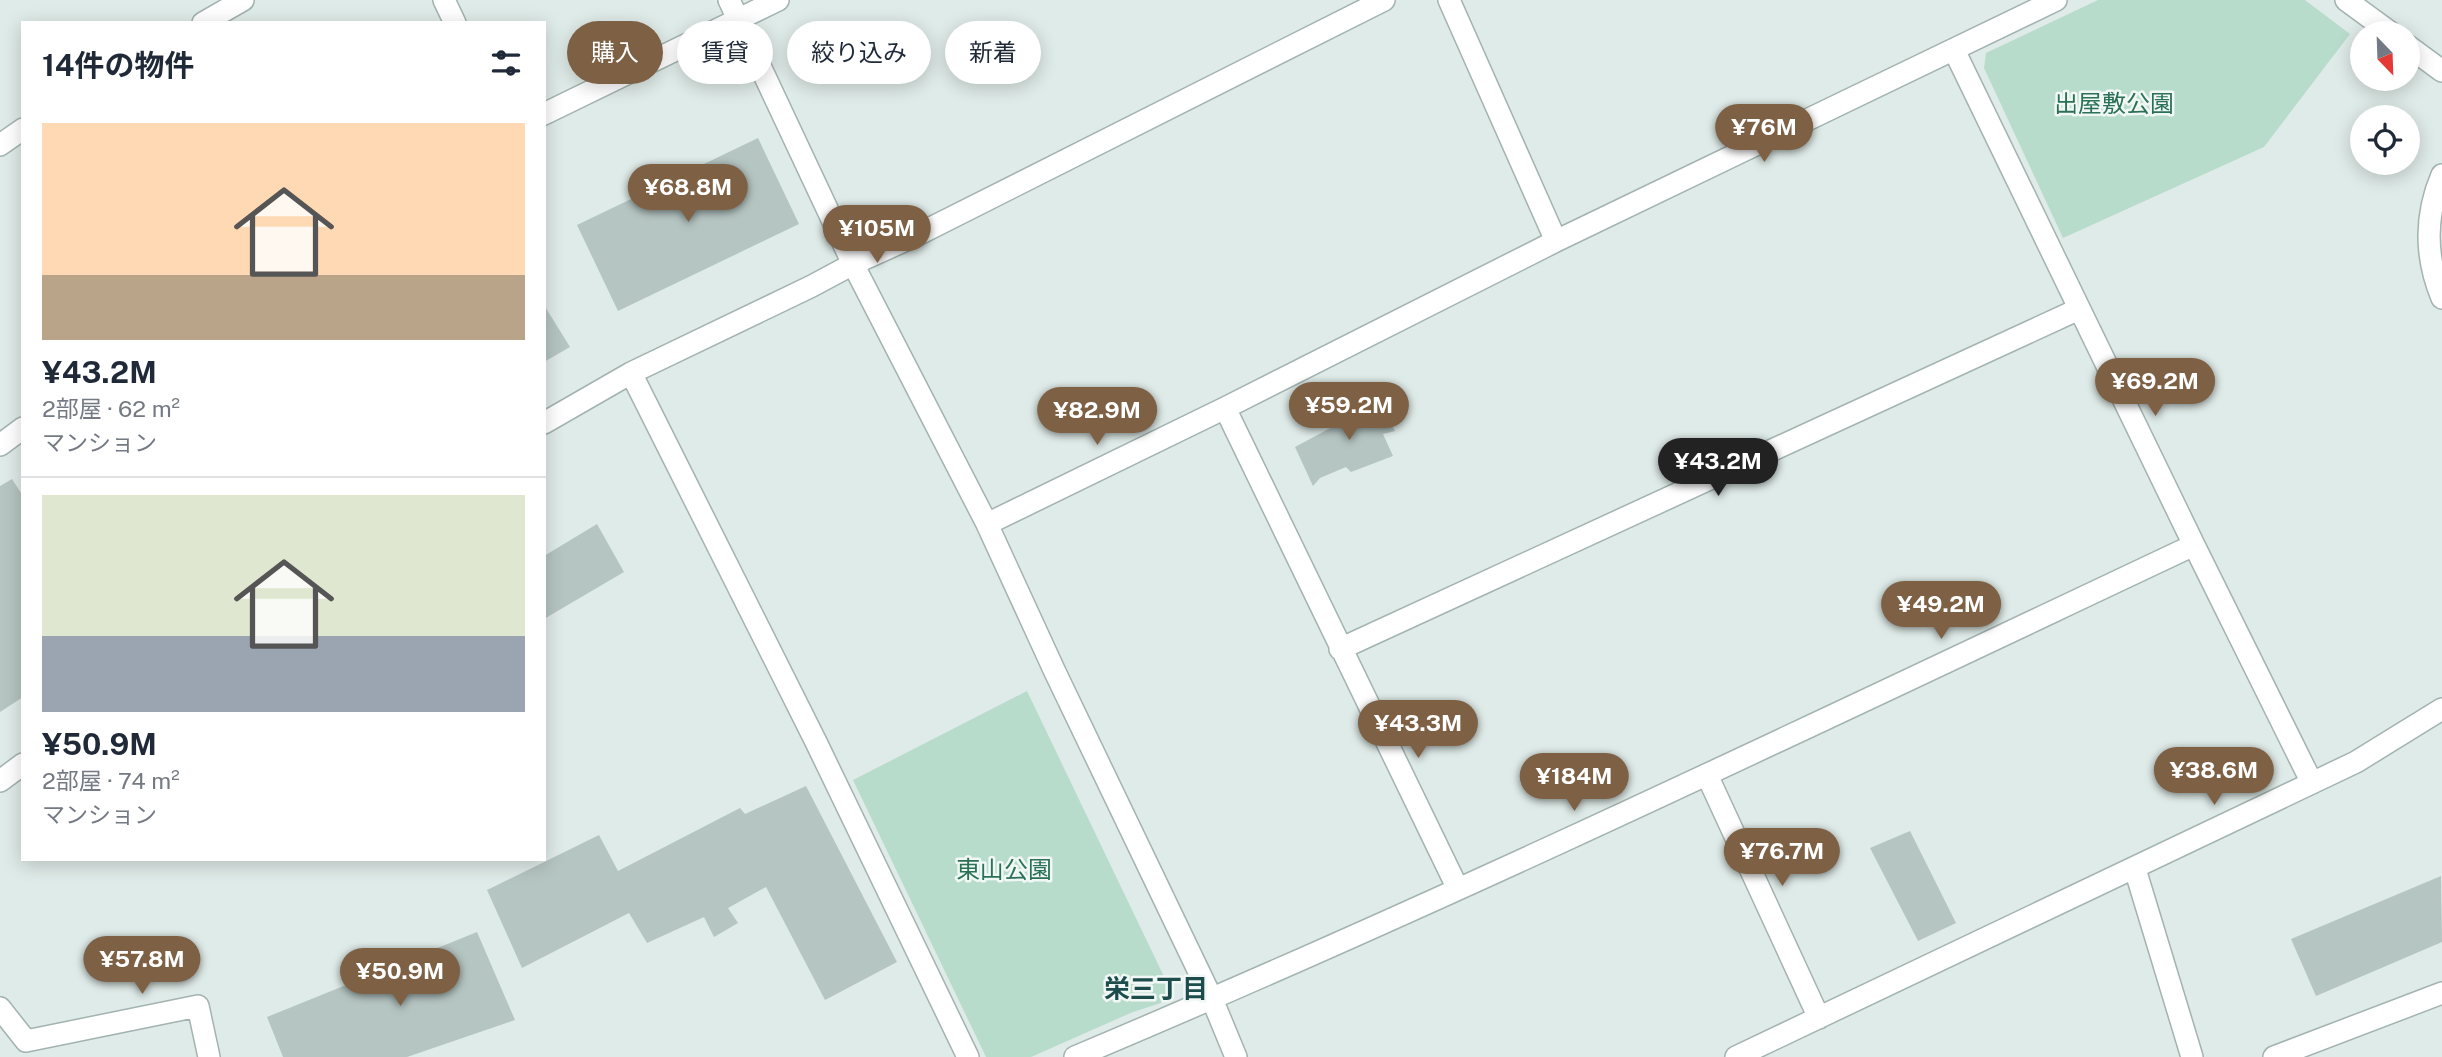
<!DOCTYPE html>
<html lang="ja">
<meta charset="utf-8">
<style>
body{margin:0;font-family:"Public Sans","Noto Sans JP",sans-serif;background:#f2f2f3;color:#1f2937;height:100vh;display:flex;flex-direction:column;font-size:26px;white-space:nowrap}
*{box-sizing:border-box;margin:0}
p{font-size:23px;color:#747a83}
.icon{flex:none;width:38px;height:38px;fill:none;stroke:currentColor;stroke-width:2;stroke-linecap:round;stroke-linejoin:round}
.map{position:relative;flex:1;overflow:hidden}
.panel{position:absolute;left:21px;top:21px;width:525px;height:840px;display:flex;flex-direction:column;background:#fff;border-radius:0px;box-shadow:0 4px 18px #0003}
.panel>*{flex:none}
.top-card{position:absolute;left:567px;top:21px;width:665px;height:63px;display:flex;gap:14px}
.needle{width:46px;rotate:157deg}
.tools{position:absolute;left:2350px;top:21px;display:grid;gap:14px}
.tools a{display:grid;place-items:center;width:70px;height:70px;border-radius:50%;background:#fff;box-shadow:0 4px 18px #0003;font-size:35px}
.price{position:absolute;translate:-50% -60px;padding:0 16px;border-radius:24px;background:#7e6044;color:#fff;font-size:23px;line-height:46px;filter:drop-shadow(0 2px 4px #0008)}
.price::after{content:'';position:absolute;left:50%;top:42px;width:21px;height:16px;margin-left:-10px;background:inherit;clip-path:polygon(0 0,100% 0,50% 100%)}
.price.on{background:#222;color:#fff}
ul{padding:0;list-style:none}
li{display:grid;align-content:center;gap:14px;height:371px;padding:0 21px}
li+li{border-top:2px solid #e0e1e3}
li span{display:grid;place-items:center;height:217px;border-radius:0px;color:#555}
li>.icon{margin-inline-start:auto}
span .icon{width:126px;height:126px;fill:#fffc;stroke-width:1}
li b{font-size:30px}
h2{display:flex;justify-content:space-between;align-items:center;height:84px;padding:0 21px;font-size:30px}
.chip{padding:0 24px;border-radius:32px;background:#fff;box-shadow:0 4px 18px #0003;font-size:24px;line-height:63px}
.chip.on{background:#7e6044;color:#fff}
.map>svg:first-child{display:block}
.green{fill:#b8dccb}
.building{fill:#b5c5c2}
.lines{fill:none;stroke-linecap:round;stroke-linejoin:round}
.minor-casing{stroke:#a2b3b0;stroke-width:24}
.minor{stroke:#fff;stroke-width:21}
.labels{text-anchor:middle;stroke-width:5;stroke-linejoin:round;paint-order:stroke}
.park-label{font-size:24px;fill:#2a7158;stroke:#f0f7f5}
.neighbourhood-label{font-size:26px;font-weight:bold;fill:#1c4c4c;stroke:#f0f7f5}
</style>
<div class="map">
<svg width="2442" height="1057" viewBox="0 0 2442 1057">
<rect width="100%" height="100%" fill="#dfebe8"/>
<path class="green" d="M2098 0H2305L2350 34 2264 147 2063 238 1984 68 1986 53Z
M1027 691 1170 989 1161 1003 1133 1012 1031 1057H986L853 780Z"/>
<path class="building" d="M758 138 799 224 618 311 577 225Z
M544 305 570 347 544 362Z
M1364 395 1383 409 1395 431 1383 434 1393 456 1351 472 1346 467 1320 478 1313 486 1295 447 1351 417 1348 406Z
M12 479 23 496V697L0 712V486Z
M597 524 624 572 544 619V556Z
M806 786 897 962 825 1000 766 887 728 908 738 923 714 937 704 917 647 943 629 913 522 968 487 890 599 835 618 871 740 808 745 814Z
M1910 831 1956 923 1918 941 1870 848Z
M2441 876 2442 942 2316 996 2291 939Z
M477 932 515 1020 407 1057H283L267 1017Z"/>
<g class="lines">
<g class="minor-casing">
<path id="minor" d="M444 0 455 23
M729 0 853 264 987 524 1055 672 1212 999 1236 1057
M1449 0 1556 241
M2346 0 2391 33
M203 23 243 0
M2408 46 2442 71
M1954 50 2194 545 2312 783
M544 114 778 0
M0 145 23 129
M2442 175C2424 217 2425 257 2442 298
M631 373 816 742 968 1057
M1225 408 1458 889
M544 423 631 373 812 286 853 264 915 236 1384 0
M0 445 23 428
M987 524 1225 408 1556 241 2056 0
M1340 649 2079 309
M1707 775 1819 1018
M0 781 23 764
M2135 869 2192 1057
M0 1008 26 1041 198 1006 209 1057
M1075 1057C1453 898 1823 720 2194 545
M1736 1057 2356 762 2442 709
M2274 1057 2442 993"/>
</g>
<use href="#minor" class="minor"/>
</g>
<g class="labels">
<g class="park-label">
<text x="2114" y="112">出屋敷公園</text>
<text x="1004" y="878">東山公園</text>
</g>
<g class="neighbourhood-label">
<text x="1156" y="998">栄三丁目</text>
</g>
</g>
</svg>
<div class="tools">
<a><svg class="needle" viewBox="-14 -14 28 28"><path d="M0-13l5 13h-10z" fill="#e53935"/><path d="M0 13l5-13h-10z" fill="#747a83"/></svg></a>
<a><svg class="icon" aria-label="locate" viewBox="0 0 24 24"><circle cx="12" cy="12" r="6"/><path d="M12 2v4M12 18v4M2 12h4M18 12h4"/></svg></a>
</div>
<b class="price" style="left:1764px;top:164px">¥76M</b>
<b class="price" style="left:688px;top:224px">¥68.8M</b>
<b class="price" style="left:877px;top:265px">¥105M</b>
<b class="price" style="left:2155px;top:418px">¥69.2M</b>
<b class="price" style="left:1349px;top:442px">¥59.2M</b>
<b class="price" style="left:1097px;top:447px">¥82.9M</b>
<b class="price on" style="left:1718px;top:498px">¥43.2M</b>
<b class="price" style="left:1941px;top:641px">¥49.2M</b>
<b class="price" style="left:1418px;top:760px">¥43.3M</b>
<b class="price" style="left:2214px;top:807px">¥38.6M</b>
<b class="price" style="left:1574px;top:813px">¥184M</b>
<b class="price" style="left:1782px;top:888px">¥76.7M</b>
<b class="price" style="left:142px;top:996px">¥57.8M</b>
<b class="price" style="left:400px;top:1008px">¥50.9M</b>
<div class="top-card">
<a class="chip on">購入</a>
<a class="chip">賃貸</a>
<a class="chip">絞り込み</a>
<a class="chip">新着</a>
</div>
<section class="panel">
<h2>14件の物件<svg class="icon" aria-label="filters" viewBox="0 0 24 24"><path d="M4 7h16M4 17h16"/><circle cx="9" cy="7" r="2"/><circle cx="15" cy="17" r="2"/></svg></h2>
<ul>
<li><span style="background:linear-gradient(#ffd9b3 70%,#b9a48a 0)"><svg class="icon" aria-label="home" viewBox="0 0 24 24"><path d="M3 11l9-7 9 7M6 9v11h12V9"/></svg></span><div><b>¥43.2M</b><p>2部屋 · 62 m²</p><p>マンション</p></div></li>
<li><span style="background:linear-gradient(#dfe7d0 65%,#9aa5b1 0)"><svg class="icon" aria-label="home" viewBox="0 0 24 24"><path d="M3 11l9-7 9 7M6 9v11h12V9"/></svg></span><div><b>¥50.9M</b><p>2部屋 · 74 m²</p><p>マンション</p></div></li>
</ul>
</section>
</div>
